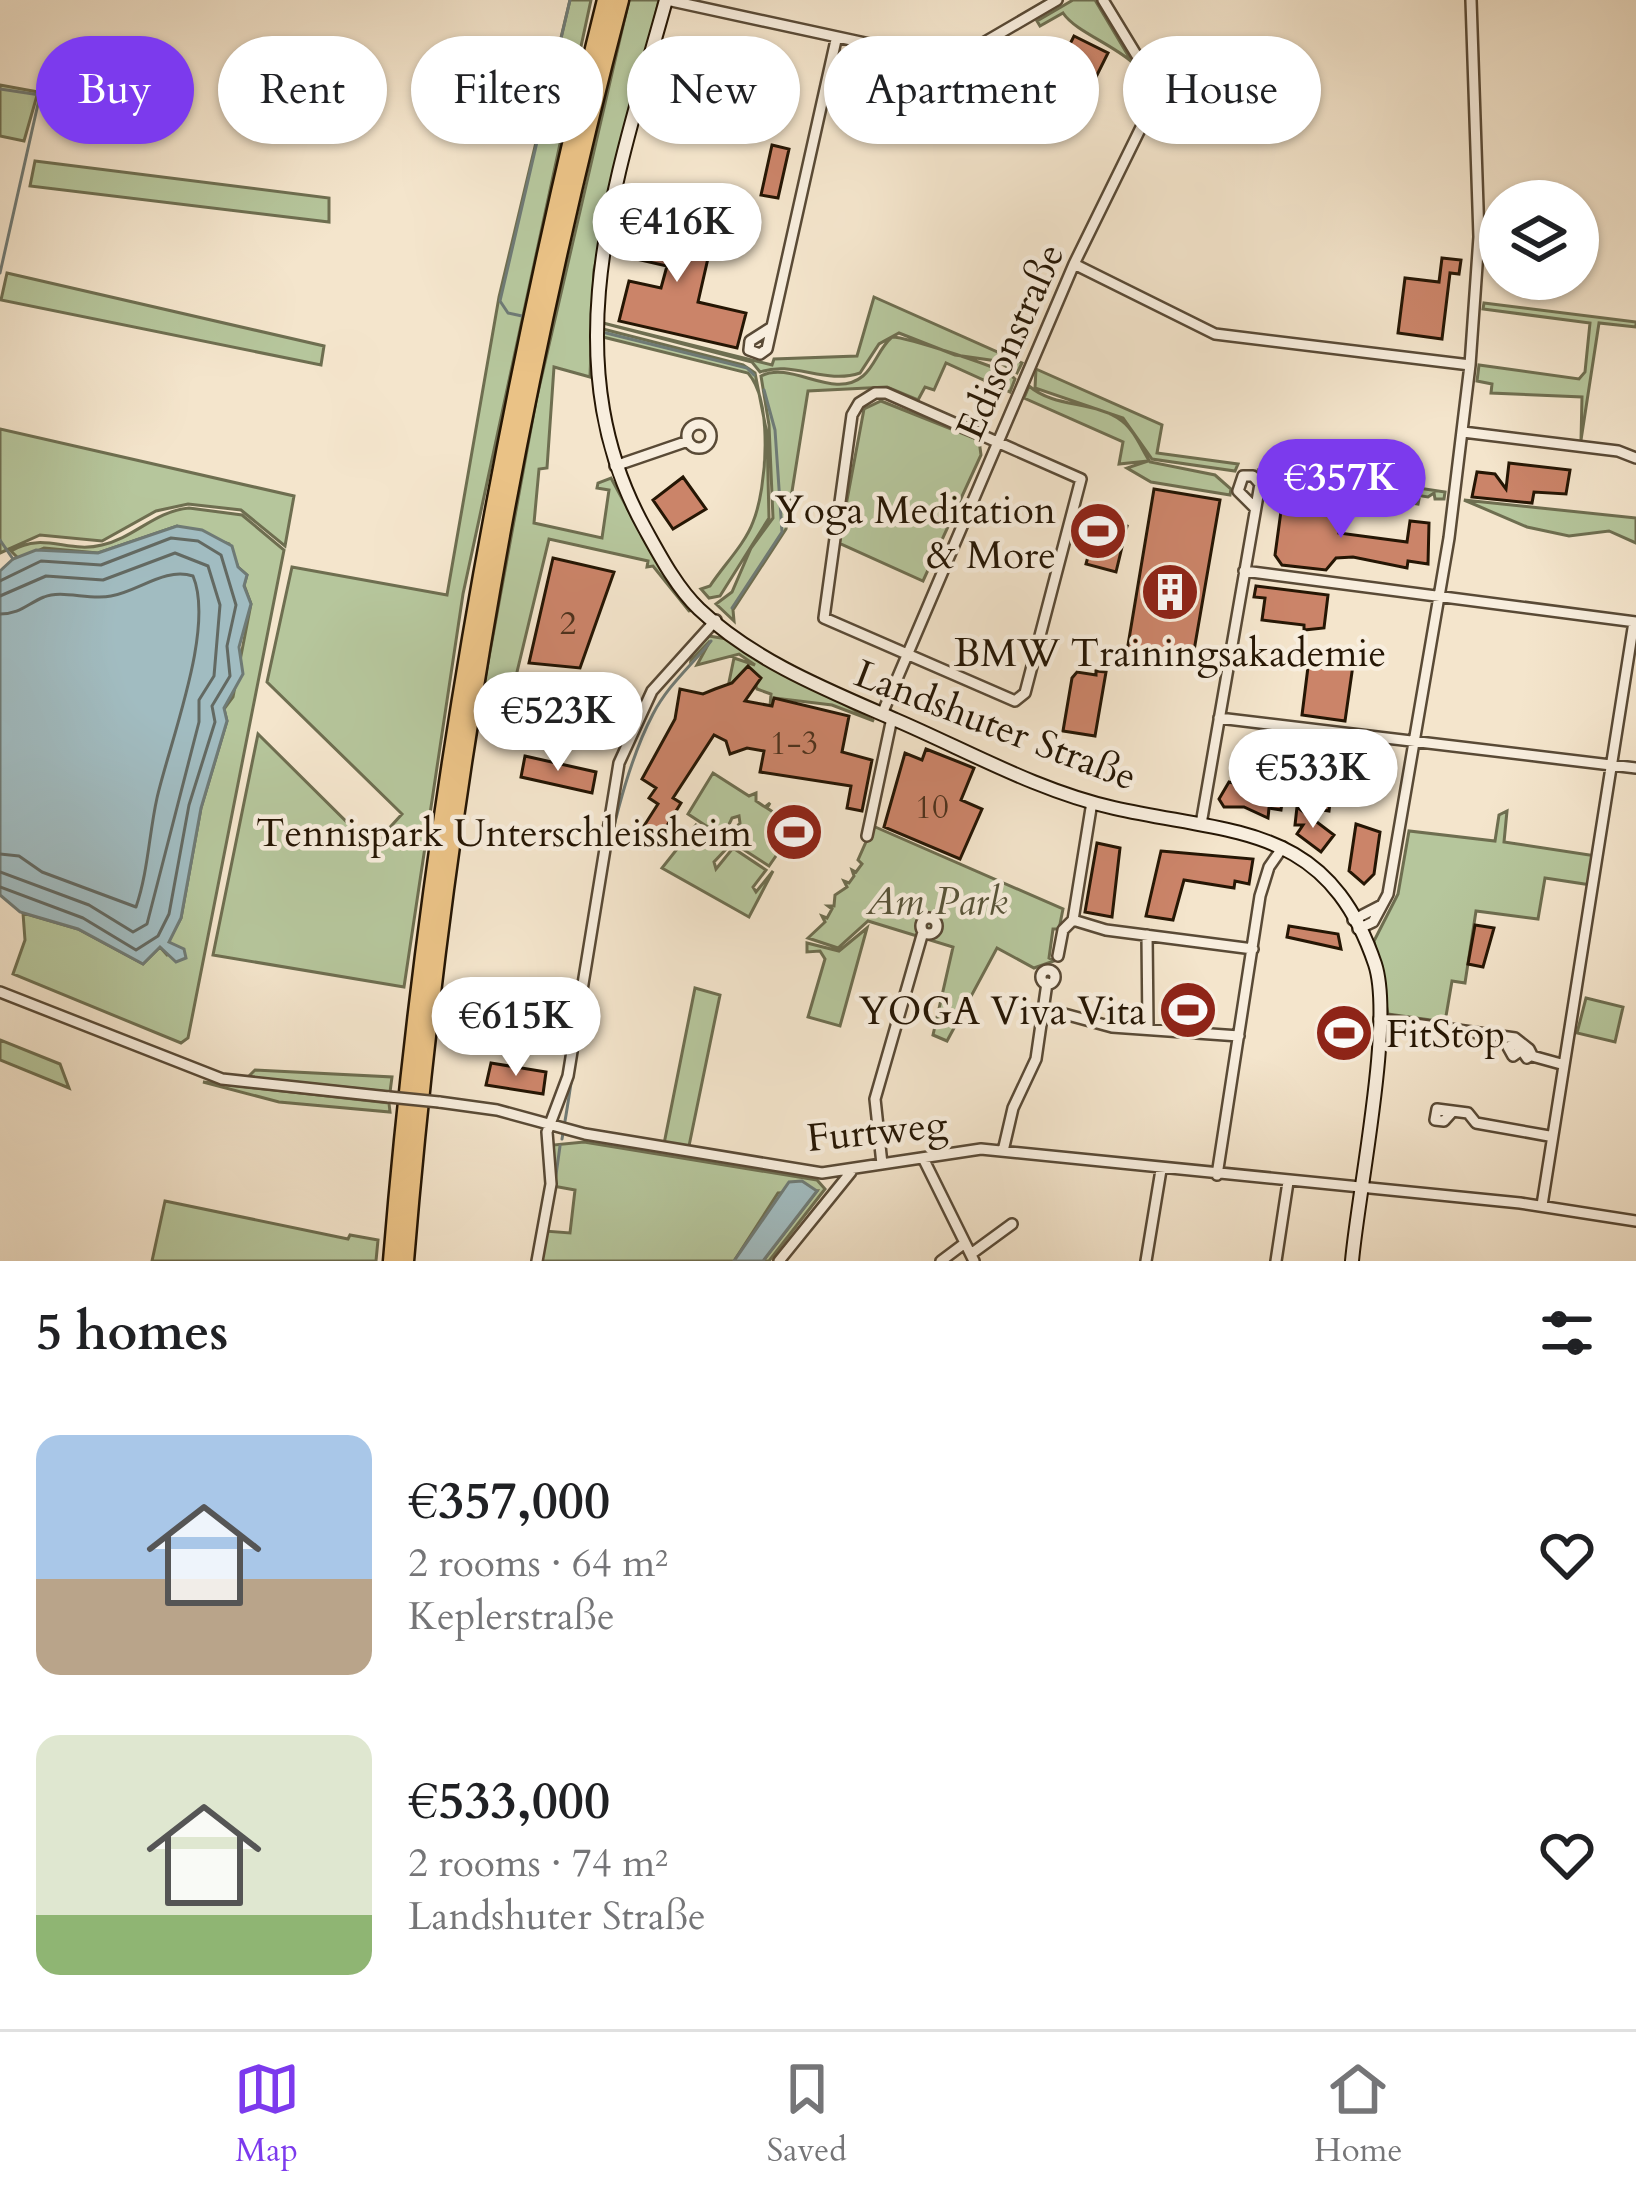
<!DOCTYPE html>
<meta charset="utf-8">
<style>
body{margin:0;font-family:Cardo,serif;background:#f6f6f6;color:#202124;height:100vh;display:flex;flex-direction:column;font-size:45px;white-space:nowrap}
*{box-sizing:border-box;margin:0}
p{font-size:39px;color:#757577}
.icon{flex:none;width:66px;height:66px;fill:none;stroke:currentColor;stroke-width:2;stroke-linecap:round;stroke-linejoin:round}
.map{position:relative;height:1261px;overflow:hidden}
.drawer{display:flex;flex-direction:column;background:#fff;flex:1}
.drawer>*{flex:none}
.hud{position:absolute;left:36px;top:36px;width:1566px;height:108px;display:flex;gap:24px}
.controls{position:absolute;left:1479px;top:180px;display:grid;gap:24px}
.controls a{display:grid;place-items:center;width:120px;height:120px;border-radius:50%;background:#fff;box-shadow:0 3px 9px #0004;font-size:60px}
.price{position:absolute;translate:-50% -102px;padding:0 27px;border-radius:42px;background:#fff;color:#222;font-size:39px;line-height:78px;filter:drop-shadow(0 3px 6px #0008)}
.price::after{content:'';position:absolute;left:50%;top:72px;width:36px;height:27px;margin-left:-18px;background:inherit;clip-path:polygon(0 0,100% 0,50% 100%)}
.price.on{background:#7c3aed;color:#fff}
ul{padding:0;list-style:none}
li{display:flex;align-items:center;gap:36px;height:300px;padding:0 36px}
li span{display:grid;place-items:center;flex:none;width:336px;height:240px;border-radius:24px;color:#555}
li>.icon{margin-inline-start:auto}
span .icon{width:144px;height:144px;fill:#fffc;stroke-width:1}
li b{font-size:51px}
h2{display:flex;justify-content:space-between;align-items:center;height:144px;padding:0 36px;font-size:51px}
.chip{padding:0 42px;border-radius:54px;background:#fff;box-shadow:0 3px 9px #0004;font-size:42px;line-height:108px}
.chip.on{background:#7c3aed;color:#fff}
.tabs{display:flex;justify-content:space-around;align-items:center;height:168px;border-top:3px solid #e0e0e0;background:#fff;font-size:33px;color:#757577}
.tabs a{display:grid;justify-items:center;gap:6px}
.tabs .on{color:#7c3aed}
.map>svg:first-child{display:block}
.green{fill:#b6c69c;stroke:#6e6e50;stroke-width:3}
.water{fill:#a1bcc1;stroke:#6f7a75;stroke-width:3}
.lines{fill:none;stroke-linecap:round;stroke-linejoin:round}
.shore{stroke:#636962;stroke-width:3}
.stream{stroke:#6f7a75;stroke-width:3}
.building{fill:#cb8469;stroke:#251604;stroke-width:3}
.street-casing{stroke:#594a36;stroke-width:14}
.secondary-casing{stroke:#251604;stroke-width:16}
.highway-casing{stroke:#251604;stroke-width:21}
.street{stroke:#f8eede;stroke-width:9}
.secondary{stroke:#f8eede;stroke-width:12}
.highway{stroke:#eac286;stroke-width:16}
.street-bridge-casing{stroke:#594a36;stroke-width:14;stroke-linecap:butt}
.street-bridge{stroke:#f8eede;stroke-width:9}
.labels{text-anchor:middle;stroke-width:9;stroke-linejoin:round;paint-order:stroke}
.number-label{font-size:33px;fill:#4e321d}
.street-label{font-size:39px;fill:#251604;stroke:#f8eede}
.poi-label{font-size:39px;fill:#251604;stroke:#f8eede;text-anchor:end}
.park-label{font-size:39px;font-style:italic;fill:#585439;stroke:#f8eede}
</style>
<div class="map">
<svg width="1636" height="1261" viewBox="0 0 1636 1261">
<rect width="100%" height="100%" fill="#f4e5cc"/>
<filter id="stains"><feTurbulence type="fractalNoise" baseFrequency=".00167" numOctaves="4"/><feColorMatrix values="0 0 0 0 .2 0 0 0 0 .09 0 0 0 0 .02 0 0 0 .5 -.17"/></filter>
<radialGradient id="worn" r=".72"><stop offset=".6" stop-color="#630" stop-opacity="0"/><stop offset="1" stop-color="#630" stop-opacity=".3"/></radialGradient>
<path class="green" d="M570 0H591L463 594 404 987 213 955 258 734 372 847 402 814 267 682 292 567 447 595 499 297Z
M629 0H659L594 270 590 377 554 367 547 468 539 469 534 523 602 538 609 490 597 488 598 483 611 478 652 554 695 610 689 611 653 566 647 567 648 561 549 539 517 672 525 687 632 713 634 721 483 690 536 401Z
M1073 0H1095L1132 62C1110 43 1075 31 1063 13L1040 26 1037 21Z
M0 85 38 92 24 141 0 136Z
M35 161 329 198V222L30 186Z
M7 273 324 346 321 365 1 300Z
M874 297 1022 363 1017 373 997 361 955 355 899 333 879 344 860 373C825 385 793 360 760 372L752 362 603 323 772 365 774 359 857 356Z
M1484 303 1636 322V327L1599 323 1581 440 1582 397 1491 393 1492 384 1477 381 1479 365 1579 379 1585 372 1590 323 1483 309Z
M603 329 743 365 755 373 767 434 769 518 720 596 709 598 701 589 710 586C723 566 745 544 753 522 767 488 773 401 748 373L603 337Z
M892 337C905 337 1008 369 1015 379L1010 392 946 363 934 390 925 387 918 400 887 387 808 391 786 529 733 610 734 621 716 604 732 592 751 548 773 518 769 425 761 376C792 360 833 401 863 376 875 366 879 348 892 337Z
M1036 369 1162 425 1157 453 1238 464 1235 471 1152 459 1123 418 1035 388Z
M1029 386C1056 409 1094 400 1122 421 1135 431 1142 450 1150 462L1215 475 1231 489 1230 495 1151 482 1127 468 1148 461 1119 464 1123 442 1024 398Z
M881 401 979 440 981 455 923 581 839 543 864 409Z
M0 429 294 496 285 546 241 510 188 504 156 511 102 541 40 535 0 553Z
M1279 467 1445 492 1444 499H1435L1434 493 1428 497 1257 470Z
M1272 478 1419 499 1418 504 1353 494 1332 508 1294 502 1277 506 1264 497Z
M1464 500 1636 518V543L1609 531 1569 536 1527 527Z
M189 508 242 515 284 550 188 1038 181 1043 13 974 25 940 23 913 78 929 143 964 160 947 167 955 179 950 168 942 181 918 201 808 227 721 224 709 233 697 251 604 244 585 247 575 238 567 229 544 177 526 98 553 44 548 19 559 11 551C44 531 68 554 102 545 134 538 155 511 189 508Z
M709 636 727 639 874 721 832 705 775 698 770 706 771 694 757 689 748 666 728 687 734 658 755 665 739 654 697 665 710 641 691 660 692 653Z
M713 773 749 796 756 793V801L765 807 770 803 767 808 776 814 780 810 785 821 790 815 806 825 803 829 789 820 771 843 780 850 769 866 727 839 740 823 739 816 732 818 723 837 688 814Z
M1507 811 1504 842 1596 856 1591 885 1545 878 1538 919 1476 911 1465 983 1452 981 1445 1022 1388 1014 1374 941 1398 894 1409 831 1495 841 1499 815Z
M696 825 729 846 714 862 716 869 733 848 766 870 753 887 756 892 773 871 749 917 662 868Z
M873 826 1063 909 1059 929H1053L1049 958 1054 961 1034 968 997 948 947 1041 933 1035 953 947 868 921 838 948 808 938 825 922 822 916 827 918 832 909 828 906H834L835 895 847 887 844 881 849 883 854 876 852 870 856 872 862 864 858 860Z
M867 928 840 1026 808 1017 825 959 820 951 807 952V943L839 951Z
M695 988 720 995 689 1146 664 1144Z
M1586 998 1623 1007 1615 1042 1577 1033Z
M0 1040 60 1064 69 1088 0 1060Z
M255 1070 392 1077 390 1092 248 1077Z
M203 1082 389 1103 390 1112 279 1102Z
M584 1142 817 1180 825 1189 769 1261H763L817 1191 778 1193 734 1261H540L545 1231 570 1233 575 1190 553 1186V1145Z
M165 1201 348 1239 350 1235 378 1240 376 1261H152Z"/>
<path class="water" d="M177 526 202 530 232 546 238 567 247 575 244 586 251 604 239 647 243 674 224 708 227 721 201 808 181 918 169 942 184 949 186 958 176 962 160 947 143 964 78 929 20 912 0 895V571L13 559 36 550 98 553Z
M802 1181 817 1191 763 1261H734L789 1182Z"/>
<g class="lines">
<path class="shore" d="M0 581 41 561 101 565 171 538 198 541 221 555 236 605 227 646 230 676 212 706 215 722 189 805 169 914 158 936 136 950 83 918 0 887
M0 596 46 576 103 580 175 553 208 566 220 605 214 676 199 700V722L147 924 133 932 89 905 0 872
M0 614C20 614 27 604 44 597 62 589 90 601 111 596 139 591 165 567 193 576 215 628 170 741 157 798 149 834 148 872 136 907L42 872 19 856 0 854"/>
<path class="stream" d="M0 89 40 95 0 273
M522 316 508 313 500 301 570 0
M606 333 747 368 754 375
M0 540 13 559
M732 608 782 532 775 430 764 390
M565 1121C585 1005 600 815 653 714 668 685 691 666 711 641
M562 1139 563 1133
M555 1182 560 1146"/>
</g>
<path class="building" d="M1074 36 1108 53 1090 89 1095 91 1090 101 1046 78 1051 69 1056 72Z
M772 145 789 149 778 198 761 195Z
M637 215 714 232 698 302 746 313 737 348 619 321 629 281 661 288 667 266 628 257Z
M1442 258 1461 260 1459 274 1450 273 1442 339 1398 333 1405 278 1439 282Z
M1509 463 1570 470 1566 494 1534 492 1532 503 1472 497 1477 472 1495 474 1506 489Z
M683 477 706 509 673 529 653 500Z
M1154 489 1220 500 1191 668 1126 657Z
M1290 503 1333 508 1341 519 1339 533 1407 542 1410 521 1429 523 1428 564 1408 561 1407 568 1353 557 1336 558 1326 570 1282 565 1275 555 1281 511Z
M1098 518 1127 526 1116 572 1086 564Z
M553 558 614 572 580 668 529 663Z
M1256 586 1328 595 1324 628 1304 630V625L1262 620 1265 598 1254 597Z
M1309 659 1353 665 1345 721 1302 715Z
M748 666 761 678 745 701 772 706 774 698 849 716 842 752 872 760 862 811 847 808 851 786 760 772 764 751 747 748 730 754 726 741 714 735 673 798 681 803 658 840 642 829 658 804 649 798 656 788 642 779 675 719 680 689 703 694 715 689 732 683Z
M1096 671 1106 672 1095 736 1063 731 1072 678 1077 672 1096 675Z
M1315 743 1360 749 1355 783 1333 780 1329 811 1297 806 1298 797 1308 799Z
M926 749 974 768 961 800 982 809 960 859 884 827 905 753 922 760Z
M525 756 596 772 592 793 521 777Z
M1245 760 1264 764 1263 771 1286 775 1281 810 1269 808 1268 818 1244 807H1224L1219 799 1229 782 1245 786 1254 798 1259 771 1244 768Z
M1297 807 1334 835 1321 852 1297 834 1303 825H1295Z
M1356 824 1380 832 1374 874 1364 884 1349 871Z
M1097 843 1120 848 1112 917 1085 912Z
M1161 851 1253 859 1249 884 1235 881 1234 888 1184 880 1173 920 1146 916Z
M1475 925 1494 928 1483 967 1468 964Z
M1289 926 1338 934 1341 949 1287 937Z
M491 1063 546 1072 543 1094 486 1085Z"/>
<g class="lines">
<g class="street-casing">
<path id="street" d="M667 0 939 59 961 56 1057 0
M1074 264 1215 334 1470 365
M772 327 750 341 749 350 760 354 767 349 836 40
M875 393H886L1081 479 1025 693 1015 701 824 618 852 415 859 403Z
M687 436a12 12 0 1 1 24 0a12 12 0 1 1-24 0Z
M1463 432 1618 451 1636 458
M615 466 688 441
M1244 571 1636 622
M882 714 1074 264 1151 107V79L1103 0
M1219 718 1636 768
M1201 824 1260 484 1253 476H1243L1238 491 1254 507
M867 836 892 718
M921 926a8 8 0 1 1 16 0a8 8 0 1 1-16 0Z
M1073 920 1106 930 1253 949
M1073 920 1092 802
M1353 920 1382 905
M1358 929 1373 922 1388 894 1449 538 1470 365 1479 237 1471 0
M1147 935 1148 1028
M1058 956 1063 930 1073 920
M1041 977a7 7 0 1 1 14 0a7 7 0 1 1-14 0Z
M0 992 222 1079 389 1097
M1046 1009 1112 1027 1239 1036
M1379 1019 1515 1038 1529 1049
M1520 1051 1513 1056 1508 1047 1517 1043 1520 1051 1529 1049 1532 1055 1527 1058 1523 1052
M1532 1056 1561 1064
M439 1102 497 1110 585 1134 822 1173 981 1149 1520 1203 1636 1221
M1453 1111 1444 1121 1435 1120 1437 1109 1468 1113 1476 1123 1549 1136
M1003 1151 1013 1108 1036 1059 1047 983
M923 1158 974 1261
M882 1164 875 1099 923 932
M1217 1175 1260 896 1269 867 1283 847
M1542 1205 1634 622
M971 1254 1012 1224
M537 1261 551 1184 547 1132 568 1076 619 763 652 691 716 620
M779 1261 851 1172
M941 1261 965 1243
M1146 1261 1161 1170
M1276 1261 1288 1182"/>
</g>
<g class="secondary-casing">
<path id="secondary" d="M666 0C618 174 550 356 644 527 659 554 676 587 699 609 754 661 827 690 896 720 966 750 1038 791 1114 808 1234 835 1327 823 1375 964 1394 1022 1358 1192 1352 1261"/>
</g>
<g class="highway-casing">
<path id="highway" d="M392 1261C427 835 502 414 606 0
M405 1261C440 836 512 412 620 0"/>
</g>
<use href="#street" class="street"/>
<use href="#secondary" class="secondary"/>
<use href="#highway" class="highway"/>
<g class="street-bridge-casing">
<path id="street-bridge" d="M389 1097 439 1102"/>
</g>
<use href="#street-bridge" class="street-bridge"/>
</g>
<defs>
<g id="stadium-disc" transform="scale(3)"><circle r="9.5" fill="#8f2418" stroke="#f8eede"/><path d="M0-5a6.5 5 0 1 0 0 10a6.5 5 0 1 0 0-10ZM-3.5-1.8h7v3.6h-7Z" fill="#fff"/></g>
<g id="building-disc" transform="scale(3)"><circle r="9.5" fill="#8f2418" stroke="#f8eede"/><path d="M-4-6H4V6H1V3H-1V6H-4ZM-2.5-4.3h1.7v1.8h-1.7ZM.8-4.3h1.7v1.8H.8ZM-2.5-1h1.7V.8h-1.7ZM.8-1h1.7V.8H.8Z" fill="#fff"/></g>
</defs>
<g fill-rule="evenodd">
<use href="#stadium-disc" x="1098" y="531"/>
<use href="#building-disc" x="1170" y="592"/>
<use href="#stadium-disc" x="794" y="832"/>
<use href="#stadium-disc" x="1188" y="1010"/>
<use href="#stadium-disc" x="1344" y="1033"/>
</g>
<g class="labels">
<g class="number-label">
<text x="568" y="634">2</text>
<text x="794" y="754">1-3</text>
<text x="932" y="818">10</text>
</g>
<g class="street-label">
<text transform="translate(1009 341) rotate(-66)" y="14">Edisonstraße</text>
<text transform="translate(996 724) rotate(21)" y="14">Landshuter Straße</text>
<text transform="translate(877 1130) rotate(-6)" y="14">Furtweg</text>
</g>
<g class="poi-label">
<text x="1056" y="523">Yoga Meditation<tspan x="1056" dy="45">&amp; More</tspan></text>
<text x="1170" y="666" text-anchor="middle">BMW Trainingsakademie</text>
<text x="752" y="846">Tennispark Unterschleissheim</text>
<text x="1146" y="1024">YOGA Viva Vita</text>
<text x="1386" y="1047" text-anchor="start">FitStop</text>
</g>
<g class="park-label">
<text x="937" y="914">Am Park</text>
</g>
</g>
<rect width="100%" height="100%" filter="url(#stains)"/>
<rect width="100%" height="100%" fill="url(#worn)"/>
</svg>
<div class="controls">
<a><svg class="icon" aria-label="layers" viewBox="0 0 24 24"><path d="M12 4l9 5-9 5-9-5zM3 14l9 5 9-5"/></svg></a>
</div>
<b class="price" style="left:677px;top:285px">€416K</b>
<b class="price on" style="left:1341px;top:541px">€357K</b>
<b class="price" style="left:558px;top:774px">€523K</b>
<b class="price" style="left:1313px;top:831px">€533K</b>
<b class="price" style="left:516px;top:1079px">€615K</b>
<div class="hud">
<a class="chip on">Buy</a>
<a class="chip">Rent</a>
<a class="chip">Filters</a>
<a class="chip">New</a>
<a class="chip">Apartment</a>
<a class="chip">House</a>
</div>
</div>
<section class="drawer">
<h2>5 homes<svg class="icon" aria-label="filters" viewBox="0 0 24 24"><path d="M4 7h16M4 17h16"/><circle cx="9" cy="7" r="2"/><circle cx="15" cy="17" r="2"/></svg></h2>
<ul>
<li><span style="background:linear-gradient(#a9c7e8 60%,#b9a48a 0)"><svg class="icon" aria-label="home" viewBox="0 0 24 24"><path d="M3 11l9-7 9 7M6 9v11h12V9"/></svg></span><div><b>€357,000</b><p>2 rooms · 64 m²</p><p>Keplerstraße</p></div><svg class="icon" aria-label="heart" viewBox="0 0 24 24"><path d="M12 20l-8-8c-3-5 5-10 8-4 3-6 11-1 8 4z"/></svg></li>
<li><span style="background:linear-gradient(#dfe7d0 75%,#8fb573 0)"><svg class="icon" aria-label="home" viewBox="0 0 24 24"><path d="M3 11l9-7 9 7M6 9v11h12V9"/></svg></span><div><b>€533,000</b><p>2 rooms · 74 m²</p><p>Landshuter Straße</p></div><svg class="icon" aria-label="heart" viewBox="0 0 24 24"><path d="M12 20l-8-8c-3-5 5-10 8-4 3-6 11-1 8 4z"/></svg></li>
</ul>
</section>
<nav class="tabs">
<a class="on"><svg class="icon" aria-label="map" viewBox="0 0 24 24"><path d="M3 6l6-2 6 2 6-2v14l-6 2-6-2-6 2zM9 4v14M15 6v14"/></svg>Map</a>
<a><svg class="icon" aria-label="saved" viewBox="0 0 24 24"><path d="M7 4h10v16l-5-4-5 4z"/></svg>Saved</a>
<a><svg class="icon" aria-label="home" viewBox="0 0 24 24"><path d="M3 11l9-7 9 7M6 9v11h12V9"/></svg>Home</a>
</nav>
